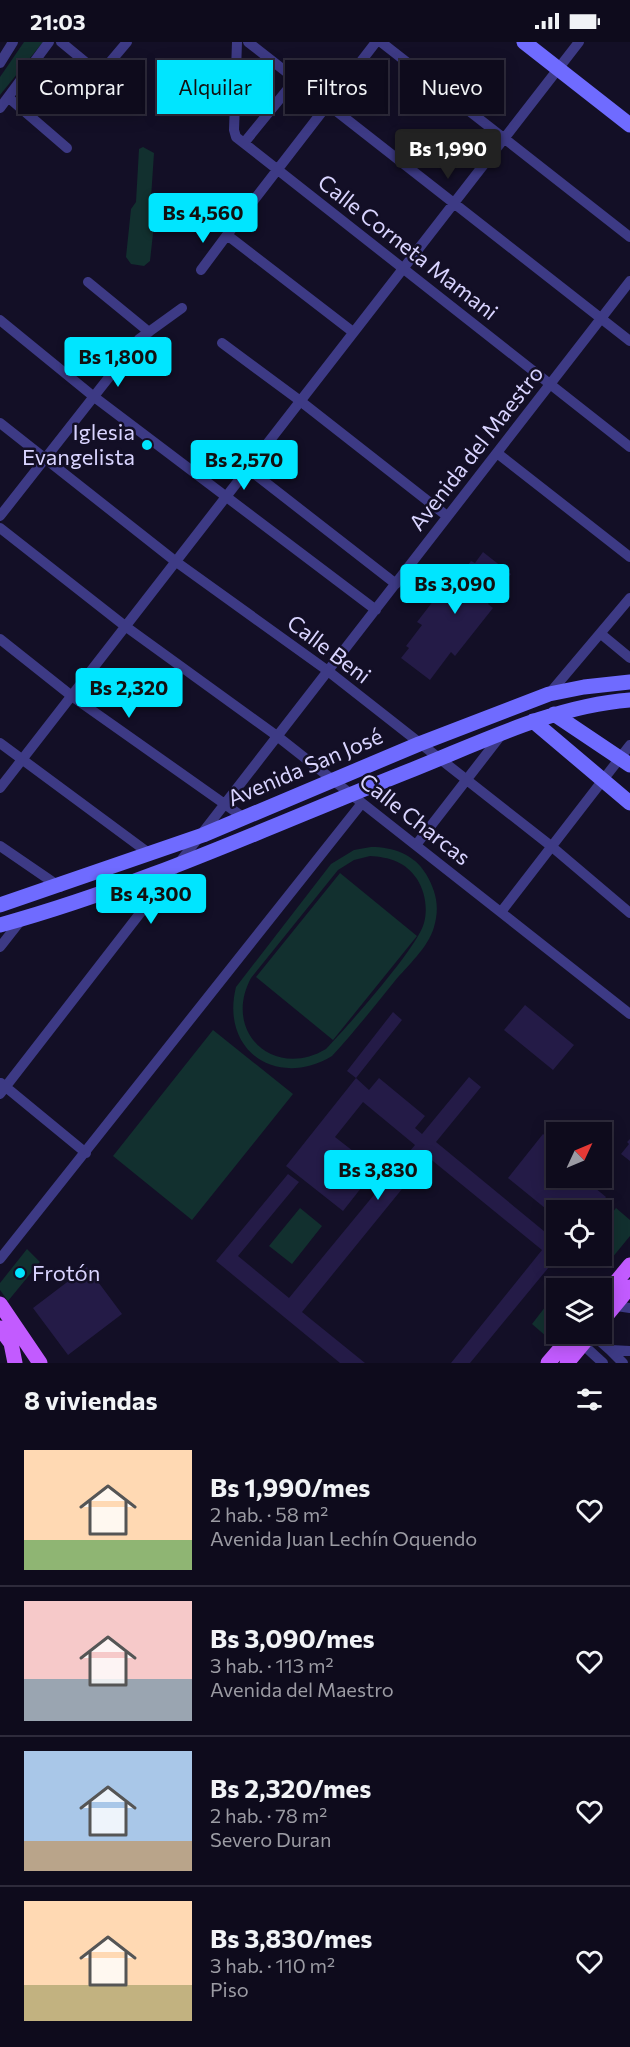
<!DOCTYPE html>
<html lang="es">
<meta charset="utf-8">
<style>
body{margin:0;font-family:Commissioner,sans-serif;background:#1c1929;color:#f1f3f6;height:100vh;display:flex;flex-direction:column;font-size:22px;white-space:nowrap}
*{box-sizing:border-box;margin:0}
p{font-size:20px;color:#9b9ba3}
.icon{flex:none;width:33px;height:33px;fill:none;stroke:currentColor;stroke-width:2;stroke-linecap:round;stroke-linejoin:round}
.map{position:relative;height:1321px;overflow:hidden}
.sheet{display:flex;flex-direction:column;background:#0e0b1c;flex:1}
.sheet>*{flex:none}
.top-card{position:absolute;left:18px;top:18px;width:594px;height:54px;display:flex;gap:12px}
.needle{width:39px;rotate:46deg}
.tools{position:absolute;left:546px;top:1080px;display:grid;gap:12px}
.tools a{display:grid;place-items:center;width:66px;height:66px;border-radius:0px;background:#0e0b1c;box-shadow:0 3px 15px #0003,0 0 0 2px #2e2b3b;font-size:30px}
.price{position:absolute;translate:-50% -51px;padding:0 14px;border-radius:6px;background:#00e5ff;color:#111;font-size:20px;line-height:39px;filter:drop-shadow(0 2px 3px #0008)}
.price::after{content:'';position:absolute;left:50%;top:36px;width:18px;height:14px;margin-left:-9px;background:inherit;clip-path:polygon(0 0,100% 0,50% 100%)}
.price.active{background:#222;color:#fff}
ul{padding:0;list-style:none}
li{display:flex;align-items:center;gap:18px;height:150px;padding:0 24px}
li+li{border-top:2px solid #2e2b3b}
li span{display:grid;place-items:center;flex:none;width:168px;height:120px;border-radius:0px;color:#555}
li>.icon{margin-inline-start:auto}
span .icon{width:72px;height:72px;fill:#fffc;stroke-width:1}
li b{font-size:26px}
h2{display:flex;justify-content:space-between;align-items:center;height:72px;padding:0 24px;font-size:26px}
.pill{padding:0 21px;border-radius:0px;background:#0e0b1c;box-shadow:0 3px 15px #0003,0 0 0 2px #2e2b3b;font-size:21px;line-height:54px}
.pill.active{background:#00e5ff;color:#111}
.status{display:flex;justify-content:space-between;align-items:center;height:42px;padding:0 30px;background:#0e0b1c;direction:ltr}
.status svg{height:16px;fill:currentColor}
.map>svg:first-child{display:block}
.green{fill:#12302f;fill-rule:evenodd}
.building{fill:#241b47}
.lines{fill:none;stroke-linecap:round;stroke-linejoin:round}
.street{stroke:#3d3a85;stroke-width:10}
.secondary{stroke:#6f6bff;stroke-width:15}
.primary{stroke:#c25bff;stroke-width:15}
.poi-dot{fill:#00e5ff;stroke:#130f26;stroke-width:2}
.labels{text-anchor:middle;stroke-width:5;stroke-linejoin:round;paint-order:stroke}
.street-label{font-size:22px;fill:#d9d4ff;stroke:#130f26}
.poi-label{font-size:22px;fill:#d9d4ff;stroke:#130f26;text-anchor:end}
</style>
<div class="status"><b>21:03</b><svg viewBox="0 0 49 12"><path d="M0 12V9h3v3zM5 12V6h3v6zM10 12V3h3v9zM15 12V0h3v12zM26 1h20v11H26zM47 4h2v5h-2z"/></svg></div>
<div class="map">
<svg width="630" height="1321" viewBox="0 0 630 1321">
<rect width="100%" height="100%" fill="#130f26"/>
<path class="green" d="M24 0H43L0 53V35Z
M143 105 154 111 151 156 156 164 150 219 144 224 131 222 126 215 131 167 136 160 139 107Z
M371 805C393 805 414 812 426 832 436 849 440 865 434 885 428 906 408 923 394 940 374 965 354 990 332 1014 277 1047 220 1009 236 945L331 822 354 808ZM370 814C389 815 406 820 417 837 425 850 428 866 424 881 418 905 347 985 326 1007 274 1038 222 990 251 936L338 828 354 818Z
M340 831 417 894 333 998 256 935Z
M213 988 293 1052 192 1178 113 1114Z
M300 1166 322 1184 292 1222 269 1204Z
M616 1166 630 1178V1194L607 1222 596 1214H602V1184Z
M27 1207 40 1220 8 1259 0 1248V1241Z
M556 1251V1292H564L555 1302 532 1282Z"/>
<path class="building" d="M483 510 511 532 488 562 493 566 455 614 451 610 430 638 401 616 409 606 406 604 422 583 417 580 451 536 456 539 471 519 475 521Z
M525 963 574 1003 553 1028 504 988Z
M393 970 402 978 356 1036 369 1048 379 1036 425 1074 415 1086 422 1092 469 1035 481 1045 436 1100 556 1199 558 1214 470 1321H451L542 1208 428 1115 302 1270 365 1321H340L216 1219 288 1132 299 1140 238 1214 289 1256 415 1103 363 1060 335 1095 376 1127 343 1169 286 1124 356 1036 347 1029Z
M543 1092 556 1102V1136H583L606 1155 595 1168H556V1175L508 1136Z
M630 1097V1119L621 1112 629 1102 627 1100Z
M87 1225 122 1272 68 1313 33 1266Z"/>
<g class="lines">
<path class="street" d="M61 0 100 32 127 0
M237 0 234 88 236 95 630 405
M248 0 630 299
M381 0 630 195
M0 21 13 0
M9 56 67 106
M0 66 49 0
M244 101 296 37
M201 228 227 193
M88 240 149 290
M0 278 93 354 376 568
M353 290 227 193 376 0
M222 301 299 358 447 474
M0 381 175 519 328 629 551 804 630 871
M497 411 630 515
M247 426 396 542
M0 474 139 297 182 266
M0 486 125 584 277 694 630 972
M601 592 630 616
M0 597 73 655 243 775
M549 652 630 556
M0 701 150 812
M0 746 579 0
M416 803 502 692
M0 804 60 845
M501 870 630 703
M0 905 22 877
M1 1041 86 1111
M0 1052 630 239
M0 1217 362 761
M610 1263 630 1266
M592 1292 610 1308 630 1309
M579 1299 603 1321
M610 1308 623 1321"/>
<path class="secondary" d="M524 0 630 83
M554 672 630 723
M533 679 630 761
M0 863 203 793 419 702 549 652 584 645 630 640
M0 883C142 844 277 781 414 727 484 699 554 664 630 658"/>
<path class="primary" d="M602 1257 630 1223
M0 1262 40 1321
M602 1279 630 1245
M0 1286 11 1301 15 1321
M548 1321 573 1292
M567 1321 591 1292"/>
</g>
<g class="poi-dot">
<circle cx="147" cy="403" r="6"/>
<circle cx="20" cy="1231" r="6"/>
</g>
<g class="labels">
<g class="street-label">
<text transform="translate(408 205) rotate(38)" y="8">Calle Corneta Mamani</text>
<text transform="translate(476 406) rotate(-52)" y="8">Avenida del Maestro</text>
<text transform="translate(329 607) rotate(37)" y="8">Calle Beni</text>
<text transform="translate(305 725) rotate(-23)" y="8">Avenida San José</text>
<text transform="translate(415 777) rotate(38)" y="8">Calle Charcas</text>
</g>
<g class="poi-label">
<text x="135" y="398">Iglesia<tspan x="135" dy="25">Evangelista</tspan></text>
<text x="32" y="1239" text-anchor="start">Frotón</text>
</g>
</g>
</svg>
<div class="tools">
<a><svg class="needle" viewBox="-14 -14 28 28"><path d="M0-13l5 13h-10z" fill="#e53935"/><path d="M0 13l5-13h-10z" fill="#9b9ba3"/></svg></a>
<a><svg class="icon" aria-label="locate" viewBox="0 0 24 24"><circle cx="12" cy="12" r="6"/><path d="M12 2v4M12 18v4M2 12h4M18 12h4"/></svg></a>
<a><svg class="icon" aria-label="layers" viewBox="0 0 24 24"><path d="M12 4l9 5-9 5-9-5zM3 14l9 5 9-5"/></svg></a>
</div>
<b class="price active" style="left:448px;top:138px">Bs 1,990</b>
<b class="price" style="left:203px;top:202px">Bs 4,560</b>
<b class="price" style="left:118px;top:346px">Bs 1,800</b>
<b class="price" style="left:244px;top:449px">Bs 2,570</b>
<b class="price" style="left:455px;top:573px">Bs 3,090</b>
<b class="price" style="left:129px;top:677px">Bs 2,320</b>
<b class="price" style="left:151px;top:883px">Bs 4,300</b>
<b class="price" style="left:378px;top:1159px">Bs 3,830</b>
<div class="top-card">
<a class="pill">Comprar</a>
<a class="pill active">Alquilar</a>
<a class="pill">Filtros</a>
<a class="pill">Nuevo</a>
</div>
</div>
<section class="sheet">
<h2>8 viviendas<svg class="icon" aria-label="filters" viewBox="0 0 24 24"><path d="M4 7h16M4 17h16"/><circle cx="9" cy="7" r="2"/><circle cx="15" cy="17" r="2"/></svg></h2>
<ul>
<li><span style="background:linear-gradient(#ffd9b3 75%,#8fb573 0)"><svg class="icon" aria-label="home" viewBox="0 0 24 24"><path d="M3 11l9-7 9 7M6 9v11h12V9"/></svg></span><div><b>Bs 1,990/mes</b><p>2 hab. · 58 m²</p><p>Avenida Juan Lechín Oquendo</p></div><svg class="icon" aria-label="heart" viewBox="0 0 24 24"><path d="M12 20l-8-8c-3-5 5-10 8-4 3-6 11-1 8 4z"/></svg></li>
<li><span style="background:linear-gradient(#f6c9c9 65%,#9aa5b1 0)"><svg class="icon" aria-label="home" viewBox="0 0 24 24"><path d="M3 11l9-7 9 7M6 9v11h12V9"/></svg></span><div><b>Bs 3,090/mes</b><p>3 hab. · 113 m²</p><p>Avenida del Maestro</p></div><svg class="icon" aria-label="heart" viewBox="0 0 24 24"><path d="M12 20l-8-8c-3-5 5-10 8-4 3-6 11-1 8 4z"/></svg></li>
<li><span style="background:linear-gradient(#a9c7e8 75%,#b9a48a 0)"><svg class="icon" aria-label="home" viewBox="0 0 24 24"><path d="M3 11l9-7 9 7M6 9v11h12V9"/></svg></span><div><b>Bs 2,320/mes</b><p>2 hab. · 78 m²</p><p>Severo Duran</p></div><svg class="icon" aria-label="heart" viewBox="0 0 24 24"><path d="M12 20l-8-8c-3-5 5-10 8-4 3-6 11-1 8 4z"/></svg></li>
<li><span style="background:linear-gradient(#ffd9b3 70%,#c2b280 0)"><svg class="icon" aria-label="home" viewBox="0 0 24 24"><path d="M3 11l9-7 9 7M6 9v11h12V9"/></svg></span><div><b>Bs 3,830/mes</b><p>3 hab. · 110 m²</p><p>Piso</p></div><svg class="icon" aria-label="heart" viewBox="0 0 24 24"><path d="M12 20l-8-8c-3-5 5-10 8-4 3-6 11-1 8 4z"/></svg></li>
</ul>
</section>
